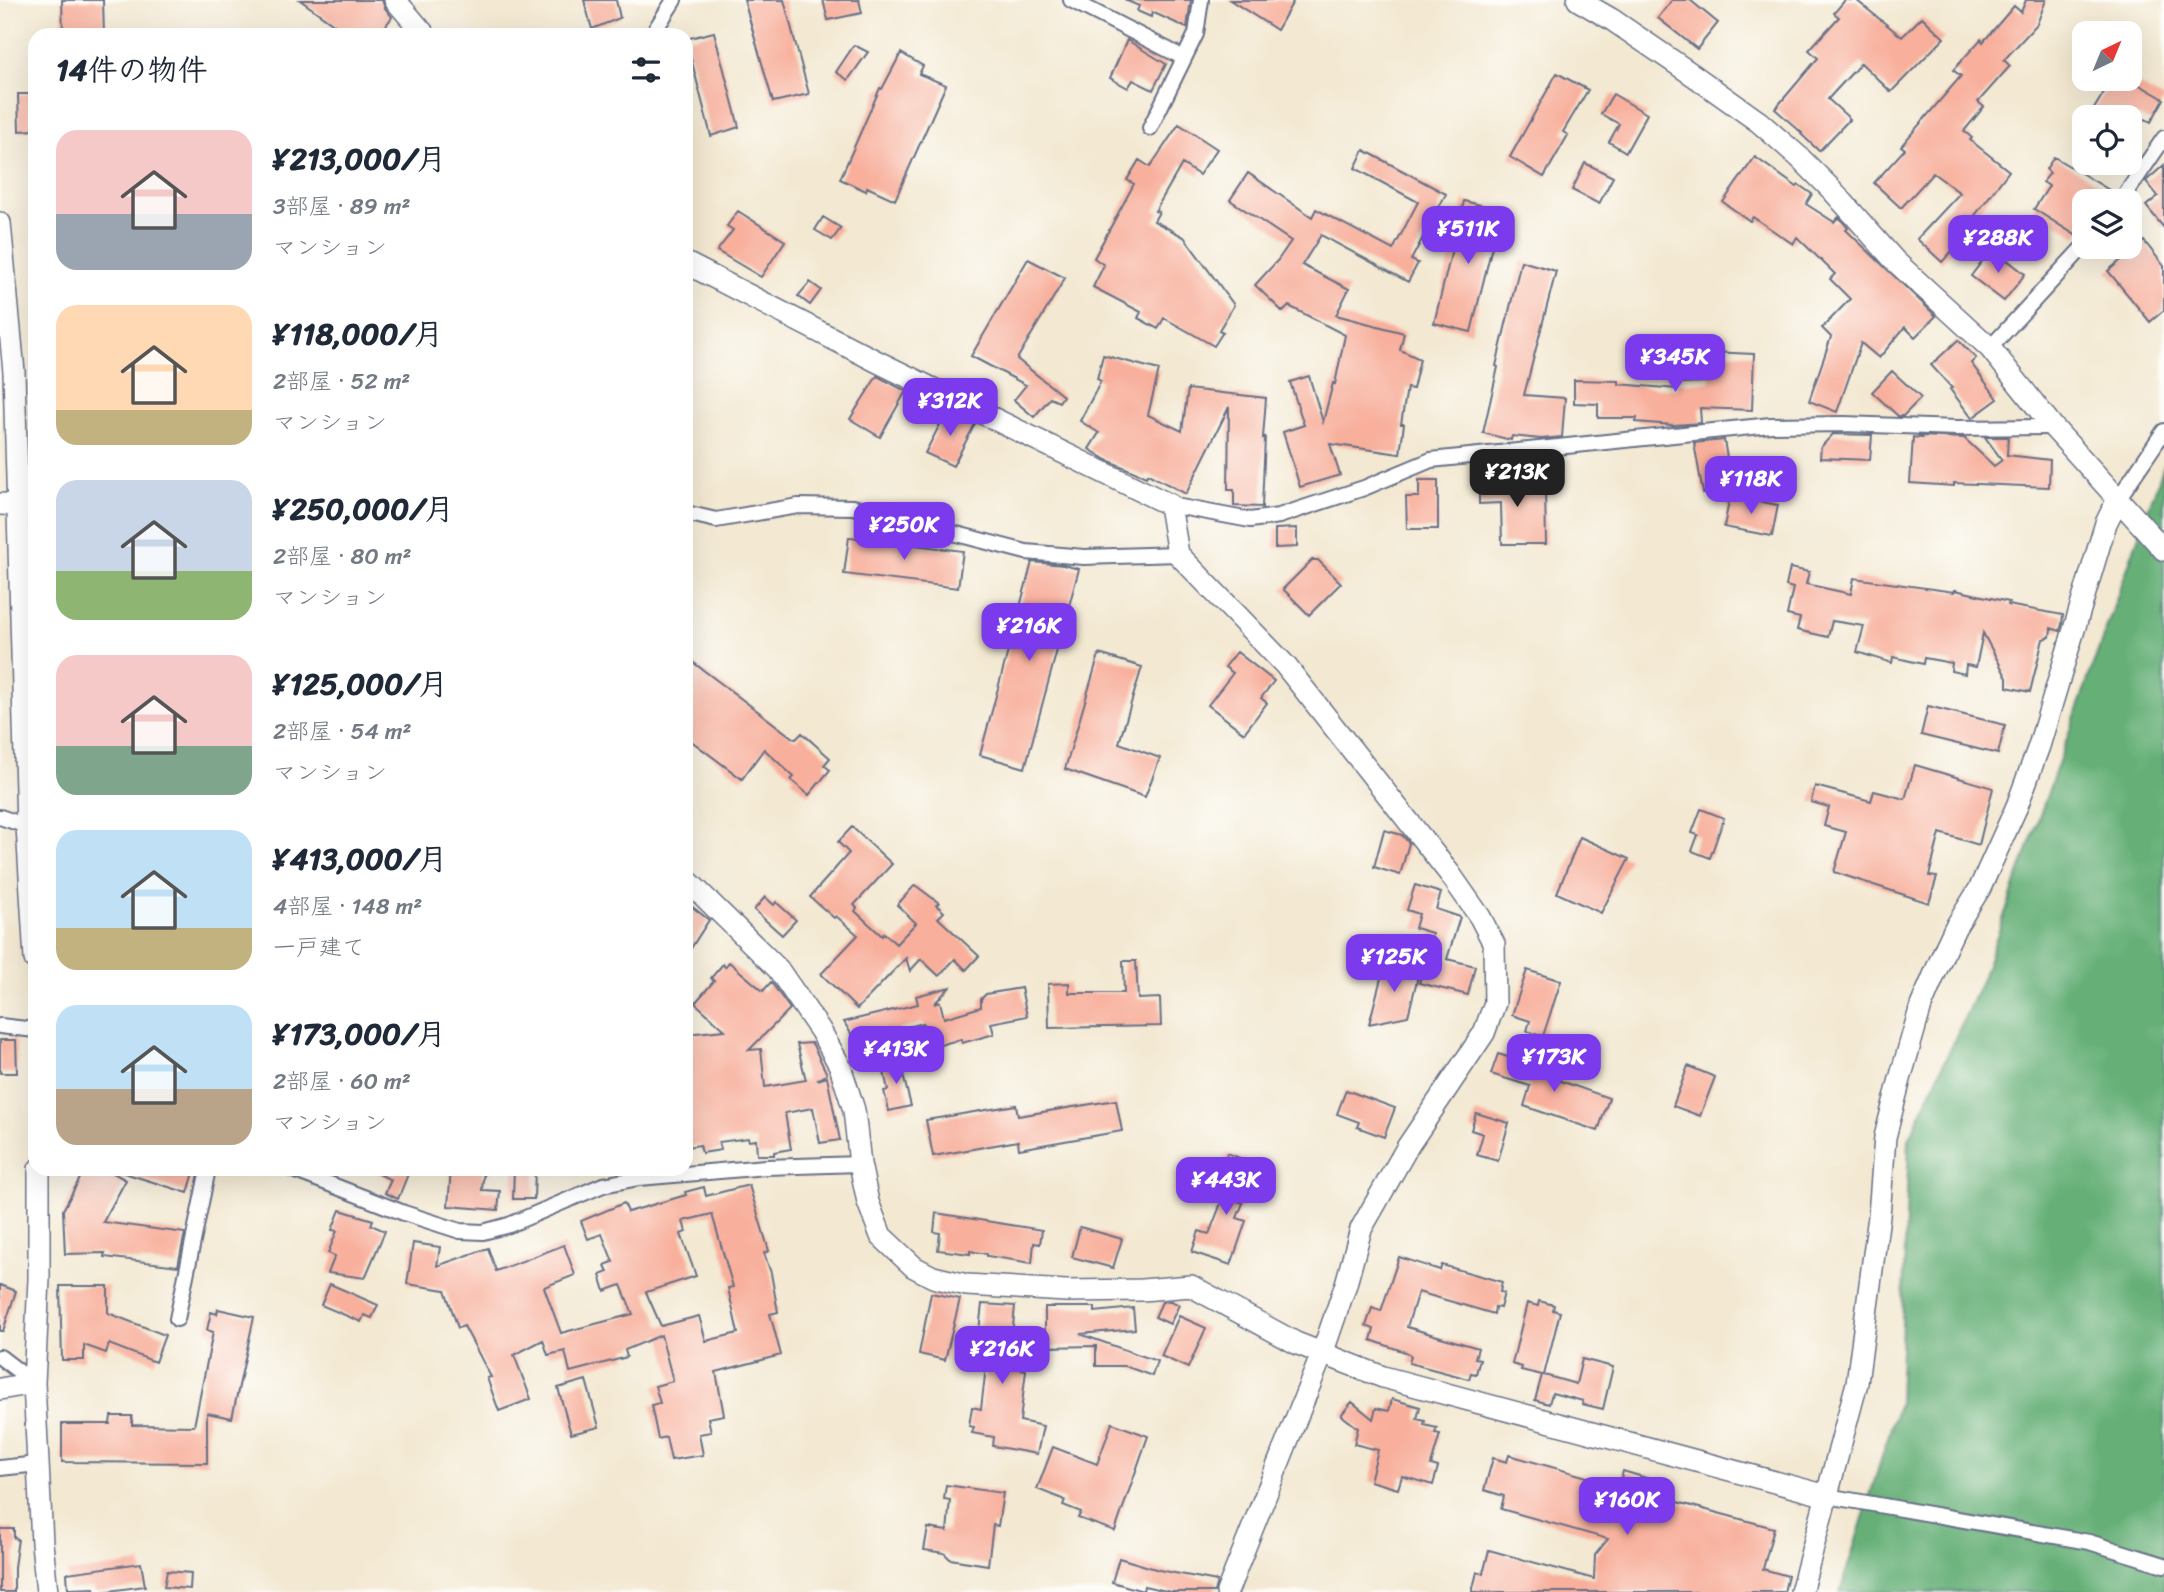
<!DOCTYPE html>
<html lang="ja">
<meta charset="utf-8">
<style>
body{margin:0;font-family:Sriracha,"Klee One",sans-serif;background:#f6f6f7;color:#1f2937;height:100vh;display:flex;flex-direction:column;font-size:26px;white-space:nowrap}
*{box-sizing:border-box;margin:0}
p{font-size:23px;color:#747a83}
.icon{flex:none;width:38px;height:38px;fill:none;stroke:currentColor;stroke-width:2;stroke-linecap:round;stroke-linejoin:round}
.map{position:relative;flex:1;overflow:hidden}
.panel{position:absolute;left:28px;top:28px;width:665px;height:1148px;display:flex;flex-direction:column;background:#fff;border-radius:21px;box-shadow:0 7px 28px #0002}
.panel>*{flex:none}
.needle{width:46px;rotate:43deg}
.buttons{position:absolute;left:2072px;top:21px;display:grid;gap:14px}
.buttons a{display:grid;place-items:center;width:70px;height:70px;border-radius:14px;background:#fff;box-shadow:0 7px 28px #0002;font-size:35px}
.price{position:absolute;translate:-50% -60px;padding:0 16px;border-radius:14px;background:#7c3aed;color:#fff;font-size:23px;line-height:46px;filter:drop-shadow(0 2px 4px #0008)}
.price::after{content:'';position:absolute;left:50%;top:42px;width:21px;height:16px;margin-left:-10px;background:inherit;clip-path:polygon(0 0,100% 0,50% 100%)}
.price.current{background:#222;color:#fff}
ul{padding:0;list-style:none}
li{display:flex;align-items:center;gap:21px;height:175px;padding:0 28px}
li span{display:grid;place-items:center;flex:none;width:196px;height:140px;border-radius:21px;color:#555}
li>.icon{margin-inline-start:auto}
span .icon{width:84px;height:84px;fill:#fffc;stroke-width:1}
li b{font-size:30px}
h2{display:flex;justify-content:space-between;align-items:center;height:84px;padding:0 28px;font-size:30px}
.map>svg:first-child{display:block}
.forest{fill:#66b078;stroke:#40706b;stroke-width:2}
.building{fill:#f8af9b;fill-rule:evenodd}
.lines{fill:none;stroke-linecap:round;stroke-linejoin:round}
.street-casing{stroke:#677086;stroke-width:18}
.secondary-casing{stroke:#677086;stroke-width:24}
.street{stroke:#fff;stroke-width:14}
.secondary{stroke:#fff;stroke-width:21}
</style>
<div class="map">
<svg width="2164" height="1592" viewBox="0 0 2164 1592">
<rect width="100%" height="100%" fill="#fdfcf7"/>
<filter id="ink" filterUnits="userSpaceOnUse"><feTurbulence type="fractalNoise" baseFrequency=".0143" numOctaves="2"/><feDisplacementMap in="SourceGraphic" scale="14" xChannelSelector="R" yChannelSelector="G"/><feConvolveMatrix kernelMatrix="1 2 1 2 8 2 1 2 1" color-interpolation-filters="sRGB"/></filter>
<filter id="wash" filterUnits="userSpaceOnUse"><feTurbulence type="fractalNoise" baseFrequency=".00686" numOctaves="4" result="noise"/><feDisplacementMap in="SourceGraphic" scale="28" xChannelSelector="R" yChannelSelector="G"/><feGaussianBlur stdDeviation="1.57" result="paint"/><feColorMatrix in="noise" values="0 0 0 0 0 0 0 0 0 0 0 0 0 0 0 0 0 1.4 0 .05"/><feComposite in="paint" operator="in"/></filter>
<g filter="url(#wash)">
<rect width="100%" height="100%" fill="#f3e8d1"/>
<path class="forest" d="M2164 465V1592H1840L1899 1402 1909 1139 1980 984Z"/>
<g id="blocks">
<path class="building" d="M62 0H103L104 35H63Z
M300 0H382L385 8 392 17 379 35H349Z
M584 0H616L620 18 592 29Z
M744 0H784L809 94 773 102Z
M823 0H859L862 13 828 20Z
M1125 0H1191L1187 28 1152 12 1151 17 1137 11 1139 6Z
M1230 0H1294L1277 30Z
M1672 0H1690L1718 23 1697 49 1658 18Z
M1845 0H1856L1902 37 1922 17 1944 38 1891 92 1861 63 1828 99 1850 119 1819 151 1801 134 1802 133 1775 109 1818 58 1809 50 1839 17 1834 13Z
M2026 0H2046L2037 24 2004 60 2010 66 1978 102 1984 107 1964 131 1972 138 1970 140 2009 171 1973 218 1978 223 1942 262 1917 239 1960 193 1933 173 1901 208 1874 183 1905 149 1901 146 1961 76 1953 70 1981 39 1983 42 2014 6 2021 12Z
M714 32 739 127 711 136 686 39Z
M1127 40 1166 64 1153 90 1133 80 1128 88 1110 78Z
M854 45 868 52 848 80 836 72Z
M901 53 923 66 919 74 946 85 895 200 867 187 866 191 840 179 880 88 882 89Z
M1557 73 1588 90 1563 132 1568 135 1544 177 1510 157Z
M2112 79H2129L2164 99 2151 122 2139 116 2089 117Z
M18 94H35V130L19 131Z
M1613 94 1647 114 1626 152 1609 142 1619 124 1601 114Z
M1179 124 1217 149 1199 175 1182 164 1155 211 1159 212 1154 221 1184 237 1234 305 1219 330 1223 332 1214 346 1164 318 1158 329 1138 318 1141 312 1093 287 1104 265 1094 258 1134 184 1127 180 1139 160 1150 167Z
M1364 150 1446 194 1411 260 1418 263 1408 282 1321 235 1302 265 1349 289 1336 315 1404 333 1400 350 1420 359 1413 389 1407 388 1401 424H1404L1400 454 1330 444 1340 475 1300 487 1283 432 1304 425 1290 382 1309 376 1323 422 1333 383 1335 384 1345 335 1289 306 1283 312 1255 285 1278 260 1291 241 1230 200 1248 173 1312 217 1316 209 1393 250 1418 202 1355 168Z
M1755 157 1797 187 1799 185 1812 194 1806 204 1834 222 1839 217 1848 228 1846 230 1936 316 1915 337 1905 327 1879 358 1861 343 1837 412 1809 401 1831 337 1822 328 1850 299 1830 279 1835 274 1797 237 1793 244 1753 217 1750 221 1723 202Z
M2054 157 2111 191 2105 201H2084V225L2077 236 2034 209 2049 186 2043 182 2050 173 2046 169Z
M1585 163 1613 177 1599 204 1572 190Z
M2164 165V228L2146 206 2158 196 2146 181Z
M1464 201 1501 210 1471 332 1434 323Z
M738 211 785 241 761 277 717 251 733 230 727 226Z
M823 217 841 228 832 240 815 230Z
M2144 241 2164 266V310L2150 322 2108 271Z
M1992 248 2025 274 2004 301 1971 276Z
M1028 259 1065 278 1017 359 1063 396 1059 402 1050 398 1034 417 1014 400 1026 385 971 356Z
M1521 261 1556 271 1524 395 1565 398 1562 437 1541 439 1512 436 1511 440 1483 433 1498 367 1496 366Z
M810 282 821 290 810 305 798 296Z
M1958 340 1976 358 1971 363 1998 399 1972 418 1950 389 1952 388 1931 365Z
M1711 352 1754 354 1752 410 1700 408 1701 423 1673 425 1636 422 1637 418H1598V404L1574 403V380L1619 381V384L1677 389V383L1710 382Z
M1103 355 1159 370 1148 415 1182 431 1188 389 1266 398 1263 438 1265 437 1262 507 1234 506V490H1228L1229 407 1186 494 1148 474 1146 477 1107 460 1089 449 1099 433 1080 421 1101 381 1097 379Z
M1892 371 1921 398 1903 416H1898L1872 392Z
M877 376 906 391 880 437 850 419Z
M947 411 975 424 953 466 925 453Z
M1833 434 1872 435 1870 460 1820 458 1821 447Z
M1919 436 1964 438 1994 466 2002 460 1985 437H2008L2007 455 2050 460 2049 487 1954 483V486L1910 483 1913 437 1921 438Z
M1724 440 1732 488 1703 493 1694 443Z
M1530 478 1532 491 1545 489 1546 544H1502L1501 503 1479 504V479Z
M1419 480H1438V529H1407L1406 497H1419Z
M1730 496 1778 505 1772 536 1724 527Z
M1297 528V547L1275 548V529Z
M849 537 963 551 958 588 844 574Z
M1312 560H1318L1341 583 1309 615 1283 589Z
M1032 562 1063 565 1079 569 1025 768 980 755Z
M1790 568 1809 572 1806 584 1851 594 1854 578 1954 592 1955 590 2009 602 2008 605 2063 615 2062 624 2060 631 2051 628 2050 637 2043 639 2030 692 2007 687V678L1983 633 1976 667 1966 665 1965 674 1951 671 1952 663 1924 658 1923 664 1893 657 1892 663 1857 652 1864 626 1832 621 1828 637 1797 630 1800 618 1787 615 1793 588 1786 586Z
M1237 652 1274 681 1261 698 1267 703 1244 733 1208 705 1233 673 1225 667Z
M1099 654 1142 667 1119 743 1160 758 1145 797 1065 769Z
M686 657 793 738 796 739 802 733 830 758 824 765 830 770 809 795 791 780 794 777 764 749 742 779 686 737Z
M1928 706 2005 725 1998 754 1921 735Z
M1915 765 1993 788 1979 845 1940 833 1929 876 1937 877 1929 903 1834 872 1846 832 1824 826 1829 807 1811 802 1815 786 1871 801 1874 791 1905 799Z
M1701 809 1724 818 1710 858 1692 851 1698 835 1692 833Z
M852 827 892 864 854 905 857 908 855 911 882 936 884 933 896 944 916 923 897 905 915 885 939 903 936 905 944 912 938 918 979 956 966 970 955 959 939 976 921 959 910 971 906 958 857 1009 821 974 858 935 836 916 834 918 810 897 849 853 838 842Z
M1384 830 1402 835 1409 843 1400 875 1374 867Z
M1580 837 1629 859 1601 913 1557 893Z
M1415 885 1441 893 1436 909 1460 917 1447 959 1475 966 1468 995 1419 983 1432 933 1415 928 1419 914 1407 910Z
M765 897 774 905 776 902 796 920 782 935 754 910Z
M686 902 709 920 686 956Z
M1123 961H1136L1138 999 1160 998 1161 1026 1049 1028 1048 984 1069 983V993H1124Z
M729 962 763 991 771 982 790 1009 749 1050 761 1049 765 1087 806 1080 797 1044 812 1043 827 1074 817 1080 827 1077 840 1140 820 1143 813 1108 785 1113 791 1149 774 1152V1155H757L756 1140 749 1141 748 1138 719 1142 721 1150 702 1153 700 1145 686 1147V1034L725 1030 695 1003 714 981 711 978 723 964 725 967Z
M1385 963 1419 972 1408 1016 1369 1024Z
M1527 970 1561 981 1543 1036 1527 1031 1530 1021 1512 1015Z
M950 987 934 1004 940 1002 944 1018 981 1007V999L986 994 1021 988 1027 1016 991 1023 994 1034 962 1043 961 1039 940 1045 938 1038 927 1041 923 1023 901 1029 862 1052 844 1022 918 1004 916 996Z
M0 1040H16L17 1073H0Z
M1498 1054 1534 1065 1532 1071 1609 1098 1598 1131 1524 1106 1530 1086 1491 1074Z
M899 1059 911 1106 889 1111 884 1091 888 1090 882 1063Z
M1688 1066 1715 1077 1700 1116 1673 1106Z
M1346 1090 1395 1108 1384 1137 1357 1127 1359 1122 1337 1114Z
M1116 1100 1122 1131 1019 1149 1018 1141 933 1156 926 1120 1016 1105 1018 1116Z
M1476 1113 1509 1123 1498 1161 1477 1155 1483 1134 1471 1130Z
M1227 1153 1252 1163 1237 1201 1243 1203 1237 1218 1246 1221 1231 1265 1192 1252 1199 1231 1209 1234 1218 1211 1232 1171 1222 1167Z
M85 1169H106L126 1180 103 1222 185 1233 178 1266 104 1257 105 1253 65 1254 63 1210Z
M122 1169H195L188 1193 121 1172Z
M369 1169H410L398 1199 385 1193 391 1180Z
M451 1169H484L482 1190 500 1191 498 1210 448 1206Z
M514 1169H535L534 1199H513Z
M749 1185 769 1251 764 1253 771 1273 778 1312 770 1314 781 1355 716 1372 724 1415 708 1418 711 1432 699 1434 703 1455 671 1460 666 1437 658 1439 651 1405 660 1403 655 1386 673 1381 661 1335 625 1350 627 1357 570 1372 565 1351 548 1355 543 1340 514 1355 531 1399 499 1411 487 1378 491 1377 464 1326 458 1328 445 1290 407 1284 413 1243 440 1247 437 1266 488 1248 496 1271 564 1245 575 1275 544 1287 561 1333 633 1314 621 1285 605 1291 600 1275 608 1272 605 1265 613 1262 602 1234 588 1239 581 1221 624 1203 628 1212 686 1195 685 1192 704 1187 706 1196ZM712 1214 733 1287 728 1288 738 1333 706 1341 699 1316 661 1326 646 1292 696 1276 681 1234 686 1232 683 1221Z
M340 1210 373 1220 371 1225 385 1231 365 1278 328 1273 335 1256 328 1253 337 1231 332 1230Z
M936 1213 1042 1230 1040 1244 1034 1243 1032 1263 987 1256V1254L970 1251V1254L938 1250 940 1233 934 1232Z
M1080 1227 1122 1239 1113 1268 1072 1257Z
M1399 1257 1440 1270 1442 1265 1502 1282 1500 1292 1504 1293 1500 1308 1495 1307 1494 1314 1418 1292 1407 1327 1478 1348 1475 1358 1480 1359 1476 1374 1471 1373 1469 1379 1409 1363 1411 1356 1408 1353 1371 1340 1374 1329 1366 1326 1372 1308 1381 1311Z
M330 1284 378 1305 372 1318 364 1315 361 1322 321 1305Z
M0 1285 16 1291 3 1331H0Z
M60 1286H108V1313L165 1335 155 1362 109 1344 106 1353 84 1345V1360H62Z
M931 1293 960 1299 945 1360 919 1354Z
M1171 1301 1179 1305 1170 1324 1155 1317 1162 1302Z
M1539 1301 1554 1305 1553 1310 1560 1312 1544 1375 1576 1384 1582 1359 1613 1367 1603 1409 1582 1404 1583 1401 1552 1393 1549 1404 1535 1400 1542 1375 1521 1370 1522 1367 1512 1364 1527 1303 1538 1306Z
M982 1304 1015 1306 1009 1367 1026 1370 1020 1421 1043 1426 1037 1454 993 1446 994 1437 972 1433 974 1427 969 1426 972 1407 981 1409 988 1350 977 1349Z
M1045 1307H1095V1312L1133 1308 1135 1329 1080 1334 1157 1361 1152 1376 1125 1366H1096V1346L1045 1347Z
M218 1309 254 1317 232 1418 207 1413V1463L62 1462V1424H110L111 1416H132V1425L194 1426 213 1332 207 1330 211 1312 217 1314Z
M1179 1316 1206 1328 1188 1368 1161 1356Z
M586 1380 599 1427 571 1434 558 1388Z
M1392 1399 1420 1407 1417 1419 1425 1421 1424 1425 1437 1428 1435 1433 1440 1434 1431 1465 1438 1467 1433 1485 1402 1476 1398 1489 1370 1481 1378 1450 1354 1444 1358 1428 1341 1415 1352 1402 1373 1419 1376 1408 1389 1411Z
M1112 1423 1148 1436 1115 1531 1078 1518 1081 1512 1063 1505 1065 1500 1037 1489 1053 1447 1097 1464Z
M1509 1455 1619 1486 1623 1471 1670 1485 1666 1499 1774 1528 1763 1569 1788 1576 1784 1592H1472L1477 1572 1483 1574 1489 1550 1594 1579 1595 1555 1608 1539 1501 1509 1504 1496 1484 1490 1493 1458 1507 1462Z
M946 1485 1003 1493 998 1526 993 1525 988 1565 950 1559 944 1553 924 1550 928 1528 947 1531 950 1500 944 1499Z
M0 1529H14V1538L18 1539 14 1567V1592H0Z
M1119 1558 1159 1570 1217 1581 1214 1592H1171L1144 1586 1143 1591 1112 1582Z
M141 1563 145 1586 102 1592H95L94 1588 68 1589 67 1573Z
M167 1571 191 1573 190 1589 164 1587Z"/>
</g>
</g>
<g filter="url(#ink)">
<use href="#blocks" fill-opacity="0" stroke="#677086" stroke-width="2"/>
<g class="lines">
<g class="street-casing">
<path id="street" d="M1071 0 1184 58
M652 35 674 0
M1150 128 1196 34 1201 0
M2121 201 2164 138
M1990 348 2084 246
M2118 499 2164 431
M1170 505 1250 520 1279 516 1364 488 1431 460 1771 425 1844 424 1957 428 2053 427
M686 513 716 520 798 506 853 507 1026 552 1084 557 1178 554
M0 817 27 826
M0 1026 35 1030
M291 1169 404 1213 460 1231 483 1232 509 1225 603 1185 639 1178 766 1167 860 1164
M177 1319 208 1169
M0 1357 34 1383
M0 1468 38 1464
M1827 1496 2089 1542 2164 1565"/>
</g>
<g class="secondary-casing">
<path id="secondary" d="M395 0 425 35
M1578 0 1611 19 1693 75 1759 122 1799 157 1832 190 1895 261 1990 348 2053 427 2164 550
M0 223 14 372 27 826 35 959
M686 263 876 361 1170 505 1178 554 1285 665 1450 874 1480 917 1494 944 1495 1003 1484 1033 1408 1146 1361 1229 1346 1284 1322 1354 1227 1592
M0 504 19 505 35 510
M686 879 778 969 820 1030 840 1066 854 1110 860 1164 868 1202 881 1236 914 1267 933 1277 967 1285 1066 1291 1142 1290 1191 1286 1296 1343 1383 1377 1827 1496
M39 1169V1279L34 1383 42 1543 47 1592
M0 1389 34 1383
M1801 1592 1857 1383 1879 1216 1885 1137 1900 1079 1921 1006 1946 947 1955 928 1980 888 2017 806 2039 746 2106 523 2118 499"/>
</g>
<use href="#street" class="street"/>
<use href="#secondary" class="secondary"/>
</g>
</g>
</svg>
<div class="buttons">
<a><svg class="needle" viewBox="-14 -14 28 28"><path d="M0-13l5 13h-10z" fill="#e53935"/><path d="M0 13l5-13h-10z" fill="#747a83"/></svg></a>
<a><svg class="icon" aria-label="locate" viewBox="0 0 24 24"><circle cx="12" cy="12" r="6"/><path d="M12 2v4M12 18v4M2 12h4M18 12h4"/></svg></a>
<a><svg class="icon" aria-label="layers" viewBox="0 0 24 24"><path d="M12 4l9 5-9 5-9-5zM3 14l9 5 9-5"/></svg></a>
</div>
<b class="price" style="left:1468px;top:266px">¥511K</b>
<b class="price" style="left:1998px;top:275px">¥288K</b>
<b class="price" style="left:1675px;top:394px">¥345K</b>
<b class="price" style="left:950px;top:438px">¥312K</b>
<b class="price current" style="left:1517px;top:509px">¥213K</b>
<b class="price" style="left:1751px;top:516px">¥118K</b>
<b class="price" style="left:904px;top:562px">¥250K</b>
<b class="price" style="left:1029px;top:663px">¥216K</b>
<b class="price" style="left:1394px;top:994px">¥125K</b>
<b class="price" style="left:896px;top:1086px">¥413K</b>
<b class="price" style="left:1554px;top:1094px">¥173K</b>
<b class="price" style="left:1226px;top:1217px">¥443K</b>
<b class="price" style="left:1002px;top:1386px">¥216K</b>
<b class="price" style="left:1627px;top:1537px">¥160K</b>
<section class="panel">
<h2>14件の物件<svg class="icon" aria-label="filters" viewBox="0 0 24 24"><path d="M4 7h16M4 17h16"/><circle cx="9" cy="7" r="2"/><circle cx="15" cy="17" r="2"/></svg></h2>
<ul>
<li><span style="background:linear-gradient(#f6c9c9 60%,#9aa5b1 0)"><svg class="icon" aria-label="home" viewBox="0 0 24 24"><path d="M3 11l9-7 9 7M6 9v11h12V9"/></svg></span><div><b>¥213,000/月</b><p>3部屋 · 89 m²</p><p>マンション</p></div></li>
<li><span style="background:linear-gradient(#ffd9b3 75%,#c2b280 0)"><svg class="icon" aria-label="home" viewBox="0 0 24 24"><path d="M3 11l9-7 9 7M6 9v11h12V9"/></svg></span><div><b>¥118,000/月</b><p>2部屋 · 52 m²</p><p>マンション</p></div></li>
<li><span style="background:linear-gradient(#c9d6e8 65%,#8fb573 0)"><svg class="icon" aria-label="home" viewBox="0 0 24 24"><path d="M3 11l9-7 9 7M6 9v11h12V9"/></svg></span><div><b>¥250,000/月</b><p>2部屋 · 80 m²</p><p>マンション</p></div></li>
<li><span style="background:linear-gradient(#f6c9c9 65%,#7fa58c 0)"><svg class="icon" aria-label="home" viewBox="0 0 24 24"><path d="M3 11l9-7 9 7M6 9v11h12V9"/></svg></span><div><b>¥125,000/月</b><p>2部屋 · 54 m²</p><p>マンション</p></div></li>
<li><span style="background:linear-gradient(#bfe0f5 70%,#c2b280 0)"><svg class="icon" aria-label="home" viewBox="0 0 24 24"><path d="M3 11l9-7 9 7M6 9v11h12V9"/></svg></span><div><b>¥413,000/月</b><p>4部屋 · 148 m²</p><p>一戸建て</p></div></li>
<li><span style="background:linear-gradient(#bfe0f5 60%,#b9a48a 0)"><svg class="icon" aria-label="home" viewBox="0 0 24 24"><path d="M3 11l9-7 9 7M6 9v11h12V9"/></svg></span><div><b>¥173,000/月</b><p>2部屋 · 60 m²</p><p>マンション</p></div></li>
</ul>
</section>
</div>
